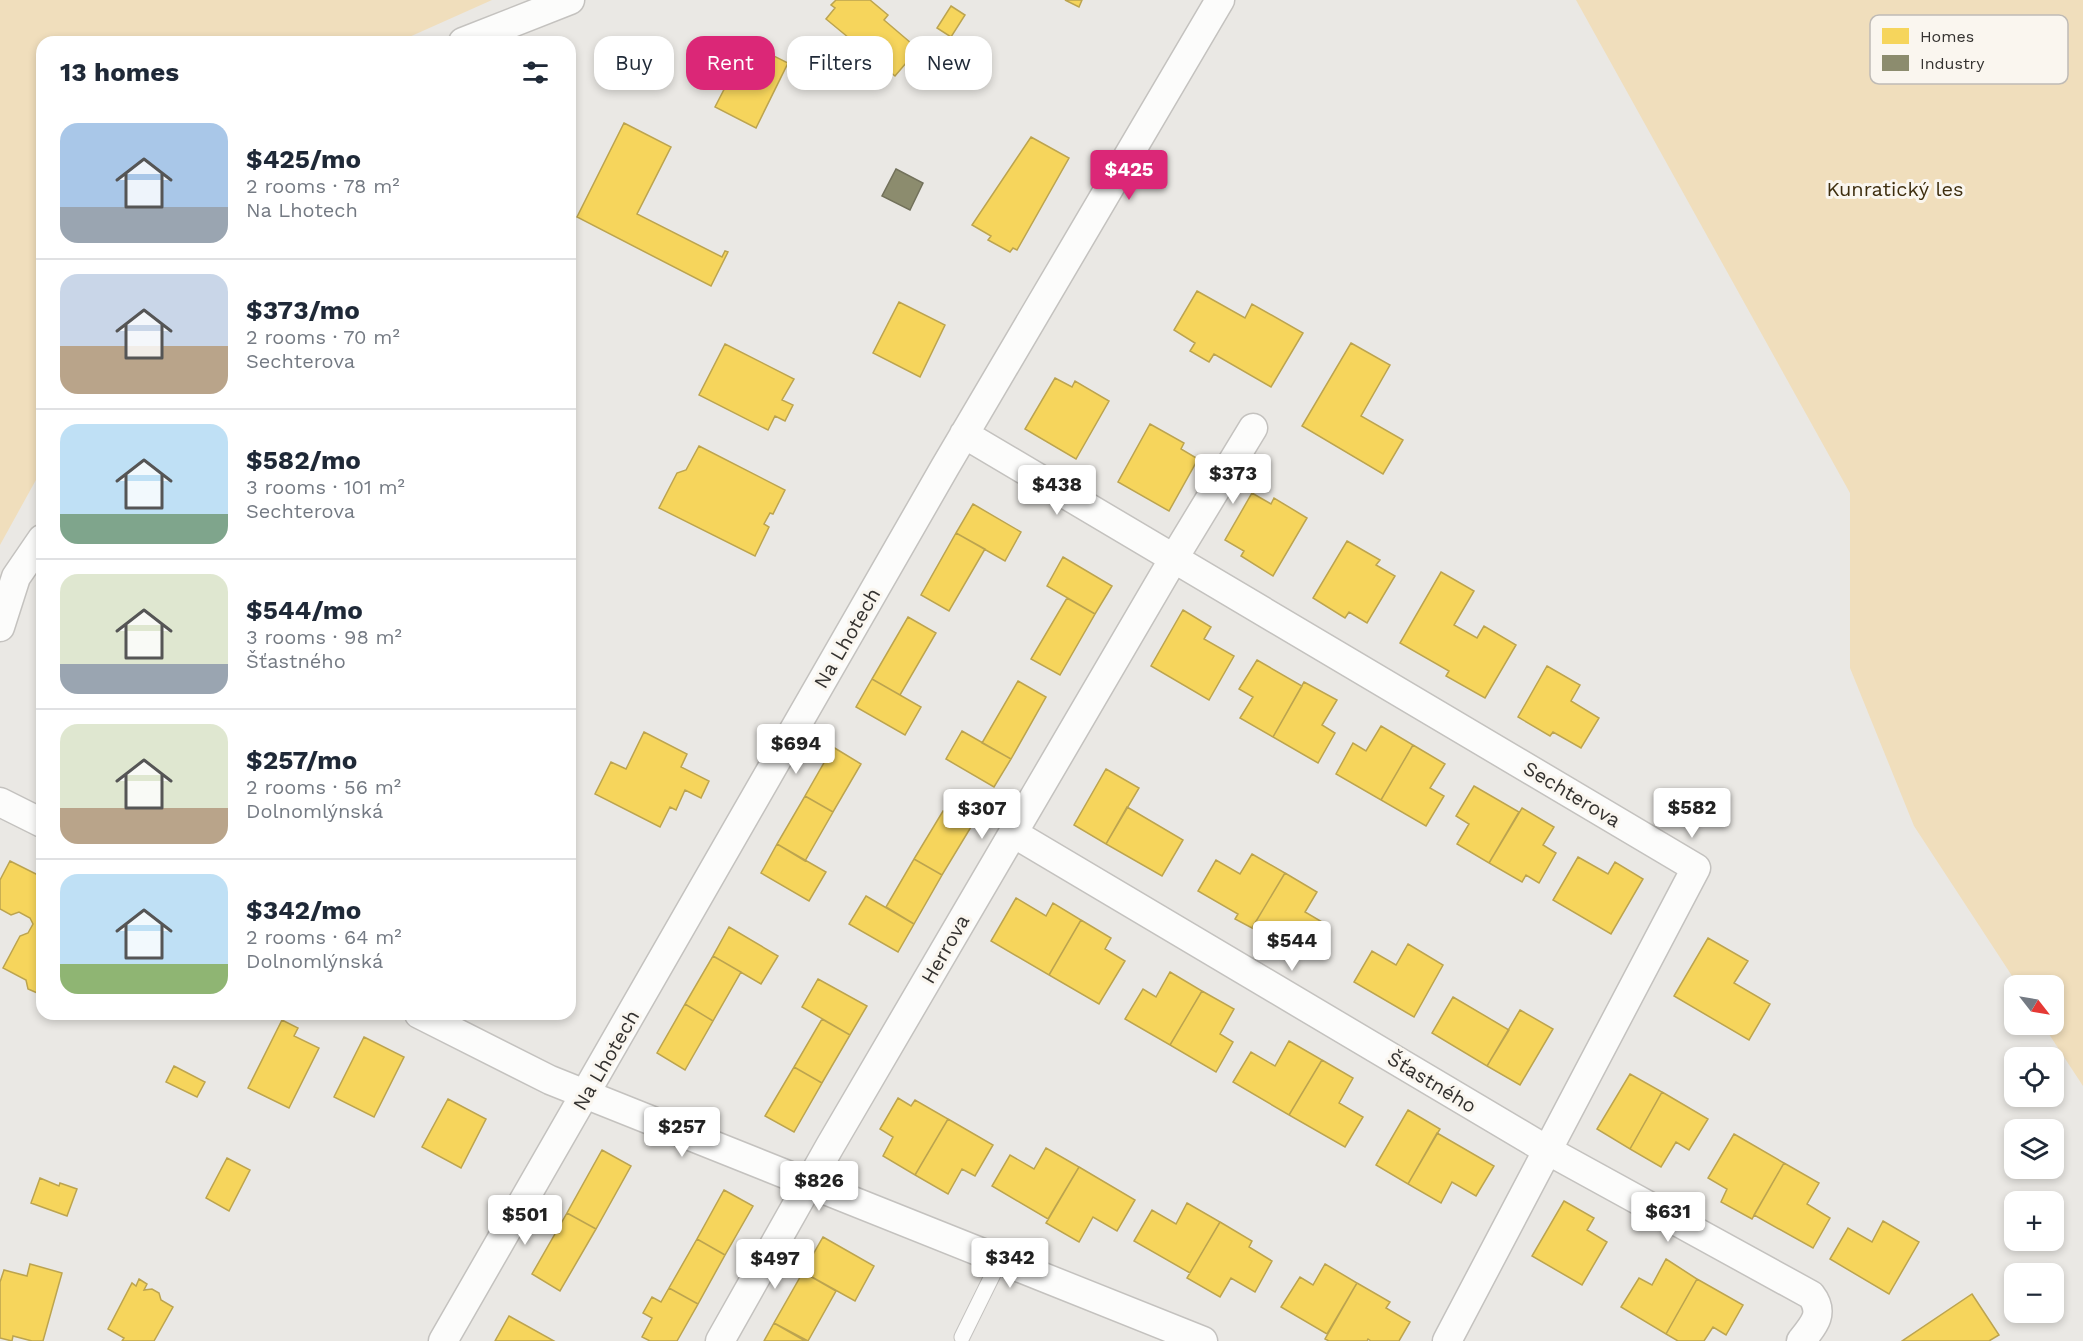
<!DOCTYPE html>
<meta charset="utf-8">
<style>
body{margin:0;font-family:"Work Sans",sans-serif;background:#f6f6f7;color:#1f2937;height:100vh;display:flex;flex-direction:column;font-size:22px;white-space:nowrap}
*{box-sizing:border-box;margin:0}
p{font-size:20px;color:#747a83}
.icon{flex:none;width:33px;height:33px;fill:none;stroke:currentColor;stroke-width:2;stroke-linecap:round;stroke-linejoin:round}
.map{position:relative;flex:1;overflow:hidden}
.sheet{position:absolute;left:36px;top:36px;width:540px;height:984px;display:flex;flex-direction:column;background:#fff;border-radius:18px;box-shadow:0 3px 9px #0003}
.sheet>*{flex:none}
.hud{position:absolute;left:594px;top:36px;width:570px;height:54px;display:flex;gap:12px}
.needle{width:39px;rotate:121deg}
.fabs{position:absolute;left:2004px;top:975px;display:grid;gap:12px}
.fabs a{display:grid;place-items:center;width:60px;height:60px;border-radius:12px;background:#fff;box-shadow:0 3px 9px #0003;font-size:30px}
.price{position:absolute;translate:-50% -51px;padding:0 14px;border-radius:6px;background:#fff;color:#222;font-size:20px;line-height:39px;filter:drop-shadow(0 2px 3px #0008)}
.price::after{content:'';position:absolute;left:50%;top:36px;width:18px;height:14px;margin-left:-9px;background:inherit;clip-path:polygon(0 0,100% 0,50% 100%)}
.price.selected{background:#db2777;color:#fff}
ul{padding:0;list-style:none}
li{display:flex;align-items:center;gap:18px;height:150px;padding:0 24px}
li+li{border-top:2px solid #e0e1e3}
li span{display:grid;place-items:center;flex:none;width:168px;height:120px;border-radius:18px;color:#555}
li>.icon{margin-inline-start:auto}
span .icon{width:72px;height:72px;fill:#fffc;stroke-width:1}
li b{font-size:26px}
h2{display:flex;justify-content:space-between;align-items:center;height:72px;padding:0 24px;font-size:26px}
.tag{padding:0 21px;border-radius:18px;background:#fff;box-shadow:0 3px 9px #0003;font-size:21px;line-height:54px}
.tag.selected{background:#db2777;color:#fff}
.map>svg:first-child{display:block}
.green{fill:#f0debc}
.homes{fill:#f6d55c;stroke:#bca44f;stroke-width:1.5}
.industry{fill:#8c8c6e;stroke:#72715b;stroke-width:1.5}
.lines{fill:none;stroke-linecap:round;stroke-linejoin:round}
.lane-casing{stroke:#c4c2bf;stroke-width:17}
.street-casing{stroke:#c4c2bf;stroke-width:31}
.lane{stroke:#fcfcfb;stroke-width:15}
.street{stroke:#fcfcfb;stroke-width:28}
.labels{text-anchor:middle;stroke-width:6;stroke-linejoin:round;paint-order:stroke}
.park-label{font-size:20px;fill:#3e2e0f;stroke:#faf6ef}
.street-label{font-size:20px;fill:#343230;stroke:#faf6ef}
.key{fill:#faf6ef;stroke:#bfbbb6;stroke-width:1.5}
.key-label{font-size:16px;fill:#343230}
</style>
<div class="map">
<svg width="2083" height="1341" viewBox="0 0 2083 1341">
<rect width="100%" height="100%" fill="#eae8e4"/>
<path class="green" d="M0 0H492L398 42H42V469L0 545Z
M1576 0H2083V1086L2043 1025 2054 1024V986L2018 985 1914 826 1850 668V493Z"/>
<path class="homes" d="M836 0H870L888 15 884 20 918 49 895 76 826 19 835 8 831 5Z
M1065 0H1082L1079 7Z
M951 6 965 15 951 37 937 28Z
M758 48 788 63 756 128 715 107 744 51 754 56Z
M624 123 671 147 637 214 722 257 725 251 728 252 711 286 577 217Z
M1031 137 1069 158 1017 250 1013 248 1010 252 988 240 991 236 972 225Z
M1197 291 1245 318 1252 304 1303 333 1271 387 1214 354 1209 362 1190 351 1195 343 1174 330Z
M899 302 945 325 920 377 873 353Z
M1351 343 1390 365 1361 416 1403 440 1383 474 1302 426Z
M725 344 794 379 782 400 793 405 785 421 775 416 768 430 699 395Z
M1055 378 1072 387 1075 381 1109 401 1076 459 1025 429Z
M1150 424 1184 443 1181 449 1198 459 1169 511 1118 482Z
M699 446 785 490 773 514 770 513 764 524 769 527 755 556 659 508 677 473 686 470Z
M1252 493 1271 504 1274 498 1307 518 1273 576 1241 556 1244 551 1225 540Z
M973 504 1021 532 1005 561 956 533Z
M956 533 985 549 949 611 921 595Z
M1347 541 1380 560 1376 565 1395 576 1367 623 1349 612 1345 618 1313 598Z
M1063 557 1112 586 1095 614 1047 586Z
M1441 572 1474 591 1454 625 1477 638 1484 626 1516 645 1485 698 1446 676 1449 671 1400 643Z
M1067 598 1095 614 1060 675 1031 659Z
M1183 610 1211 627 1204 639 1234 656 1209 700 1151 666Z
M908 617 936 633 900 695 872 679Z
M1257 660 1302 686 1273 737 1240 718 1253 697 1239 689Z
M1547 666 1580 685 1571 701 1599 718 1581 748 1553 732 1550 736 1518 717Z
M872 679 921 707 905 735 856 707Z
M1018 681 1046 697 1011 759 982 743Z
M1304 682 1337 700 1322 725 1335 733 1318 763 1273 737Z
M1381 726 1413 745 1381 800 1336 774 1353 743 1366 751Z
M962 731 1011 759 994 787 946 759Z
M644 732 687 754 681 767 709 781 701 798 685 790 676 810 670 807 660 827 595 794 611 762 626 769Z
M1413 745 1445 764 1430 788 1444 796 1426 826 1381 800Z
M833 747 861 764 833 812 805 796Z
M1106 769 1139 788 1106 844 1074 825Z
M1474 786 1519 812 1489 863 1457 844 1469 824 1456 816Z
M805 796 833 812 805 861 777 844Z
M1127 807 1183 840 1162 876 1106 844Z
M1522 808 1554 827 1543 845 1556 853 1539 883 1526 875 1522 882 1489 863Z
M943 811 971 827 942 875 914 859Z
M777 844 826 872 809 901 761 873Z
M1252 854 1285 873 1252 928 1235 919 1238 914 1198 891 1216 860 1240 874Z
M1578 857 1608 874 1615 862 1643 879 1611 934 1553 900Z
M914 859 942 875 914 924 886 907Z
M10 861 42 877V995L28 989 26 980 3 968 20 936 28 933 33 924 30 918 19 912 11 915 0 909V880Z
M1285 873 1317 892 1305 912 1329 926 1311 957 1271 934 1269 938 1252 928Z
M866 896 914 924 898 952 849 924Z
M1016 898 1046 916 1053 903 1081 920 1049 975 991 941Z
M1081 920 1111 938 1105 949 1125 961 1099 1004 1049 975Z
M729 927 778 956 761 984 713 956Z
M1708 938 1748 961 1734 983 1770 1004 1749 1040 1674 996Z
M1408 944 1443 965 1414 1017 1354 982 1372 951 1396 965Z
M713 956 741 972 713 1021 685 1004Z
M1170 972 1202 991 1170 1045 1125 1019 1143 989 1156 997Z
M818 979 867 1006 850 1035 802 1007Z
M1202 991 1234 1009 1220 1034 1233 1042 1216 1072 1170 1045Z
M1453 997 1509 1030 1487 1066 1432 1033Z
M685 1004 713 1021 685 1070 657 1053Z
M1520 1010 1553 1029 1520 1085 1487 1066Z
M822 1019 850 1035 822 1083 794 1067Z
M282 1020 298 1028 294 1036 319 1048 289 1108 248 1088Z
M364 1037 404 1057 374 1117 334 1097Z
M1289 1041 1322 1060 1289 1115 1233 1082 1251 1052 1275 1066Z
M1322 1060 1353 1078 1339 1103 1363 1117 1345 1147 1289 1115Z
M174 1066 205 1082 197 1097 166 1082Z
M794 1067 822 1083 794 1132 765 1116Z
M1630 1074 1662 1092 1630 1149 1597 1129Z
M1662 1092 1708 1119 1689 1150 1676 1142 1661 1167 1630 1149Z
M898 1098 911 1106 915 1100 948 1119 915 1175 883 1156 893 1137 880 1129Z
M448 1099 486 1119 461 1168 422 1147Z
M1408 1110 1440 1129 1408 1184 1376 1165Z
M948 1119 993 1145 975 1176 962 1169 948 1194 915 1175Z
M1437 1133 1494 1166 1476 1196 1452 1182 1441 1203 1408 1184Z
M1734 1134 1784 1163 1752 1219 1721 1202 1727 1189 1708 1178Z
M1046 1148 1079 1167 1048 1219 992 1186 1010 1155 1034 1169Z
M602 1150 631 1166 596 1229 567 1213Z
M227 1158 250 1170 229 1211 206 1198Z
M1784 1163 1819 1183 1807 1204 1830 1218 1813 1248 1754 1215Z
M1079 1167 1135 1200 1117 1231 1093 1217 1079 1242 1046 1223Z
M40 1178 59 1186 60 1183 77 1189 67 1216 31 1203Z
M724 1190 753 1206 725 1255 697 1239Z
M1564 1201 1594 1218 1587 1230 1607 1242 1582 1285 1532 1256Z
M1187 1203 1220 1222 1190 1273 1134 1241 1152 1210 1176 1224Z
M567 1213 596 1229 560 1291 532 1274Z
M1883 1221 1919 1242 1889 1294 1830 1259 1848 1228 1872 1242Z
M1220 1222 1252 1241 1249 1247 1272 1261 1255 1292 1231 1278 1220 1297 1187 1278Z
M823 1237 874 1266 855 1301 803 1272Z
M697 1239 725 1255 698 1304 669 1288Z
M1666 1259 1697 1279 1666 1334 1621 1307 1639 1278 1652 1285Z
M30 1264 62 1273 43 1341H32L13 1336 12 1341 0 1338V1282L4 1270 27 1276Z
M1325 1264 1357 1283 1327 1334 1281 1307 1300 1277 1313 1285Z
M803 1272 836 1291 808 1341 774 1323Z
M139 1279 147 1284 144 1290 152 1289 159 1293 161 1300 173 1307 154 1341H122L124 1338 108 1329 132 1283 136 1286Z
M1697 1279 1743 1305 1726 1335 1713 1327 1704 1341H1678L1666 1334Z
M1357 1283 1390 1302 1386 1308 1410 1322 1399 1341H1371L1368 1339 1367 1341H1329L1325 1339Z
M669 1288 698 1304 677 1341H650L642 1337 652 1318 643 1313 652 1297 661 1302Z
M1972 1294 1999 1335 1989 1341H1902Z
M509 1316 554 1341H495Z
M774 1323 805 1341H764Z"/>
<path class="industry" d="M896 169 923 183 910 210 882 196Z"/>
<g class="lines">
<g class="lane-casing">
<path id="lane" d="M962 1337 1000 1260"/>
</g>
<g class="street-casing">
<path id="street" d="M463 42 570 0
M964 434 1696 868 1447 1341
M0 627 16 577 42 539
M0 802 42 823
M1013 833 1547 1150 1811 1295C1825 1313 1814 1325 1801 1341
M419 1014 550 1080 1203 1341
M443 1341 945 467 1220 0
M720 1341 830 1146 1174 558 1253 428"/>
</g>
<use href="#lane" class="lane"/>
<use href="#street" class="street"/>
</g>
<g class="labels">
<g class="park-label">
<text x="1895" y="196">Kunratický les</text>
</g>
<g class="street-label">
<text transform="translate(847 638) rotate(-60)" y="7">Na Lhotech</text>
<text transform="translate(1572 794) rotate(31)" y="7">Sechterova</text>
<text transform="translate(945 949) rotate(-60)" y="7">Herrova</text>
<text transform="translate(606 1060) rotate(-60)" y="7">Na Lhotech</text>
<text transform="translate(1432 1082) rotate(31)" y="7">Šťastného</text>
</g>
</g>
<rect x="1870" y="15" width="198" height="69" rx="9" class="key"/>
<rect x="1882" y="28" width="27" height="16" fill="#f6d55c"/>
<rect x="1882" y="55" width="27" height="16" fill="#8c8c6e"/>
<g class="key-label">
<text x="1920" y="42">Homes</text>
<text x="1920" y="69">Industry</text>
</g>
</svg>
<div class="fabs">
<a><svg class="needle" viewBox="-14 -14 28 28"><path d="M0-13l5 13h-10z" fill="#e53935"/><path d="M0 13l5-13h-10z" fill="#747a83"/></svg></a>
<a><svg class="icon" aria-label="locate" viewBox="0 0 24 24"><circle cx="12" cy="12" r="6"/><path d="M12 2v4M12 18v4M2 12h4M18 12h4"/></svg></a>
<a><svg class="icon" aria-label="layers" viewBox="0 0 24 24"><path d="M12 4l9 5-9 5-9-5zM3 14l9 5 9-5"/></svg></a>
<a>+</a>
<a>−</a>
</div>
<b class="price selected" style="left:1129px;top:201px">$425</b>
<b class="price" style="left:1233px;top:505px">$373</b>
<b class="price" style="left:1057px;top:516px">$438</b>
<b class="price" style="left:796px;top:775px">$694</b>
<b class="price" style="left:1692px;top:839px">$582</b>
<b class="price" style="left:982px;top:840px">$307</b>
<b class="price" style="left:1292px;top:972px">$544</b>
<b class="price" style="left:682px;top:1158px">$257</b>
<b class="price" style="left:819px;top:1212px">$826</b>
<b class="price" style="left:1668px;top:1243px">$631</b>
<b class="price" style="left:525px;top:1246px">$501</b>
<b class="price" style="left:1010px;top:1289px">$342</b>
<b class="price" style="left:775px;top:1290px">$497</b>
<div class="hud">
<a class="tag">Buy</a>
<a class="tag selected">Rent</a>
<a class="tag">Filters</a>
<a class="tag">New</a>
</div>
<section class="sheet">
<h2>13 homes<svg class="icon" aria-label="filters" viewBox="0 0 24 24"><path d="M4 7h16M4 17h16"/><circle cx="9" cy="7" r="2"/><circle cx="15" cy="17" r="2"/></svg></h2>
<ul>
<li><span style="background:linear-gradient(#a9c7e8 70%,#9aa5b1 0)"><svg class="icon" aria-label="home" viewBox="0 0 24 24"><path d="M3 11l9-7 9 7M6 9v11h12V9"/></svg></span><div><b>$425/mo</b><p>2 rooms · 78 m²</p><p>Na Lhotech</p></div></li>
<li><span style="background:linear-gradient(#c9d6e8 60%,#b9a48a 0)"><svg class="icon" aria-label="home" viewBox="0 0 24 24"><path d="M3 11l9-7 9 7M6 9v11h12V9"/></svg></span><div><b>$373/mo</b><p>2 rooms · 70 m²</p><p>Sechterova</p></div></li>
<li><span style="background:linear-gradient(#bfe0f5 75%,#7fa58c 0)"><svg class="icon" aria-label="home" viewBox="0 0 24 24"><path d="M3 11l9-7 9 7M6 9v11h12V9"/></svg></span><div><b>$582/mo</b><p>3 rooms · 101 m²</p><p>Sechterova</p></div></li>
<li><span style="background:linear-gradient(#dfe7d0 75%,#9aa5b1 0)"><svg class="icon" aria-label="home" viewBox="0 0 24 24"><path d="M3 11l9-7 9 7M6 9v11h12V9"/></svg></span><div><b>$544/mo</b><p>3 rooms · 98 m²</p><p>Šťastného</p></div></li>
<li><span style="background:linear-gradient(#dfe7d0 70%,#b9a48a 0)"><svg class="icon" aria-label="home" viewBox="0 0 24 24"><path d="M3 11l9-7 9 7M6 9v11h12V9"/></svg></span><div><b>$257/mo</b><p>2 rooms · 56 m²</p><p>Dolnomlýnská</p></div></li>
<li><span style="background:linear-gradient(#bfe0f5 75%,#8fb573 0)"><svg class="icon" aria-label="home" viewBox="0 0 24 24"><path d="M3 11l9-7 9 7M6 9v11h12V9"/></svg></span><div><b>$342/mo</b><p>2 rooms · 64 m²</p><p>Dolnomlýnská</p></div></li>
</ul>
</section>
</div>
